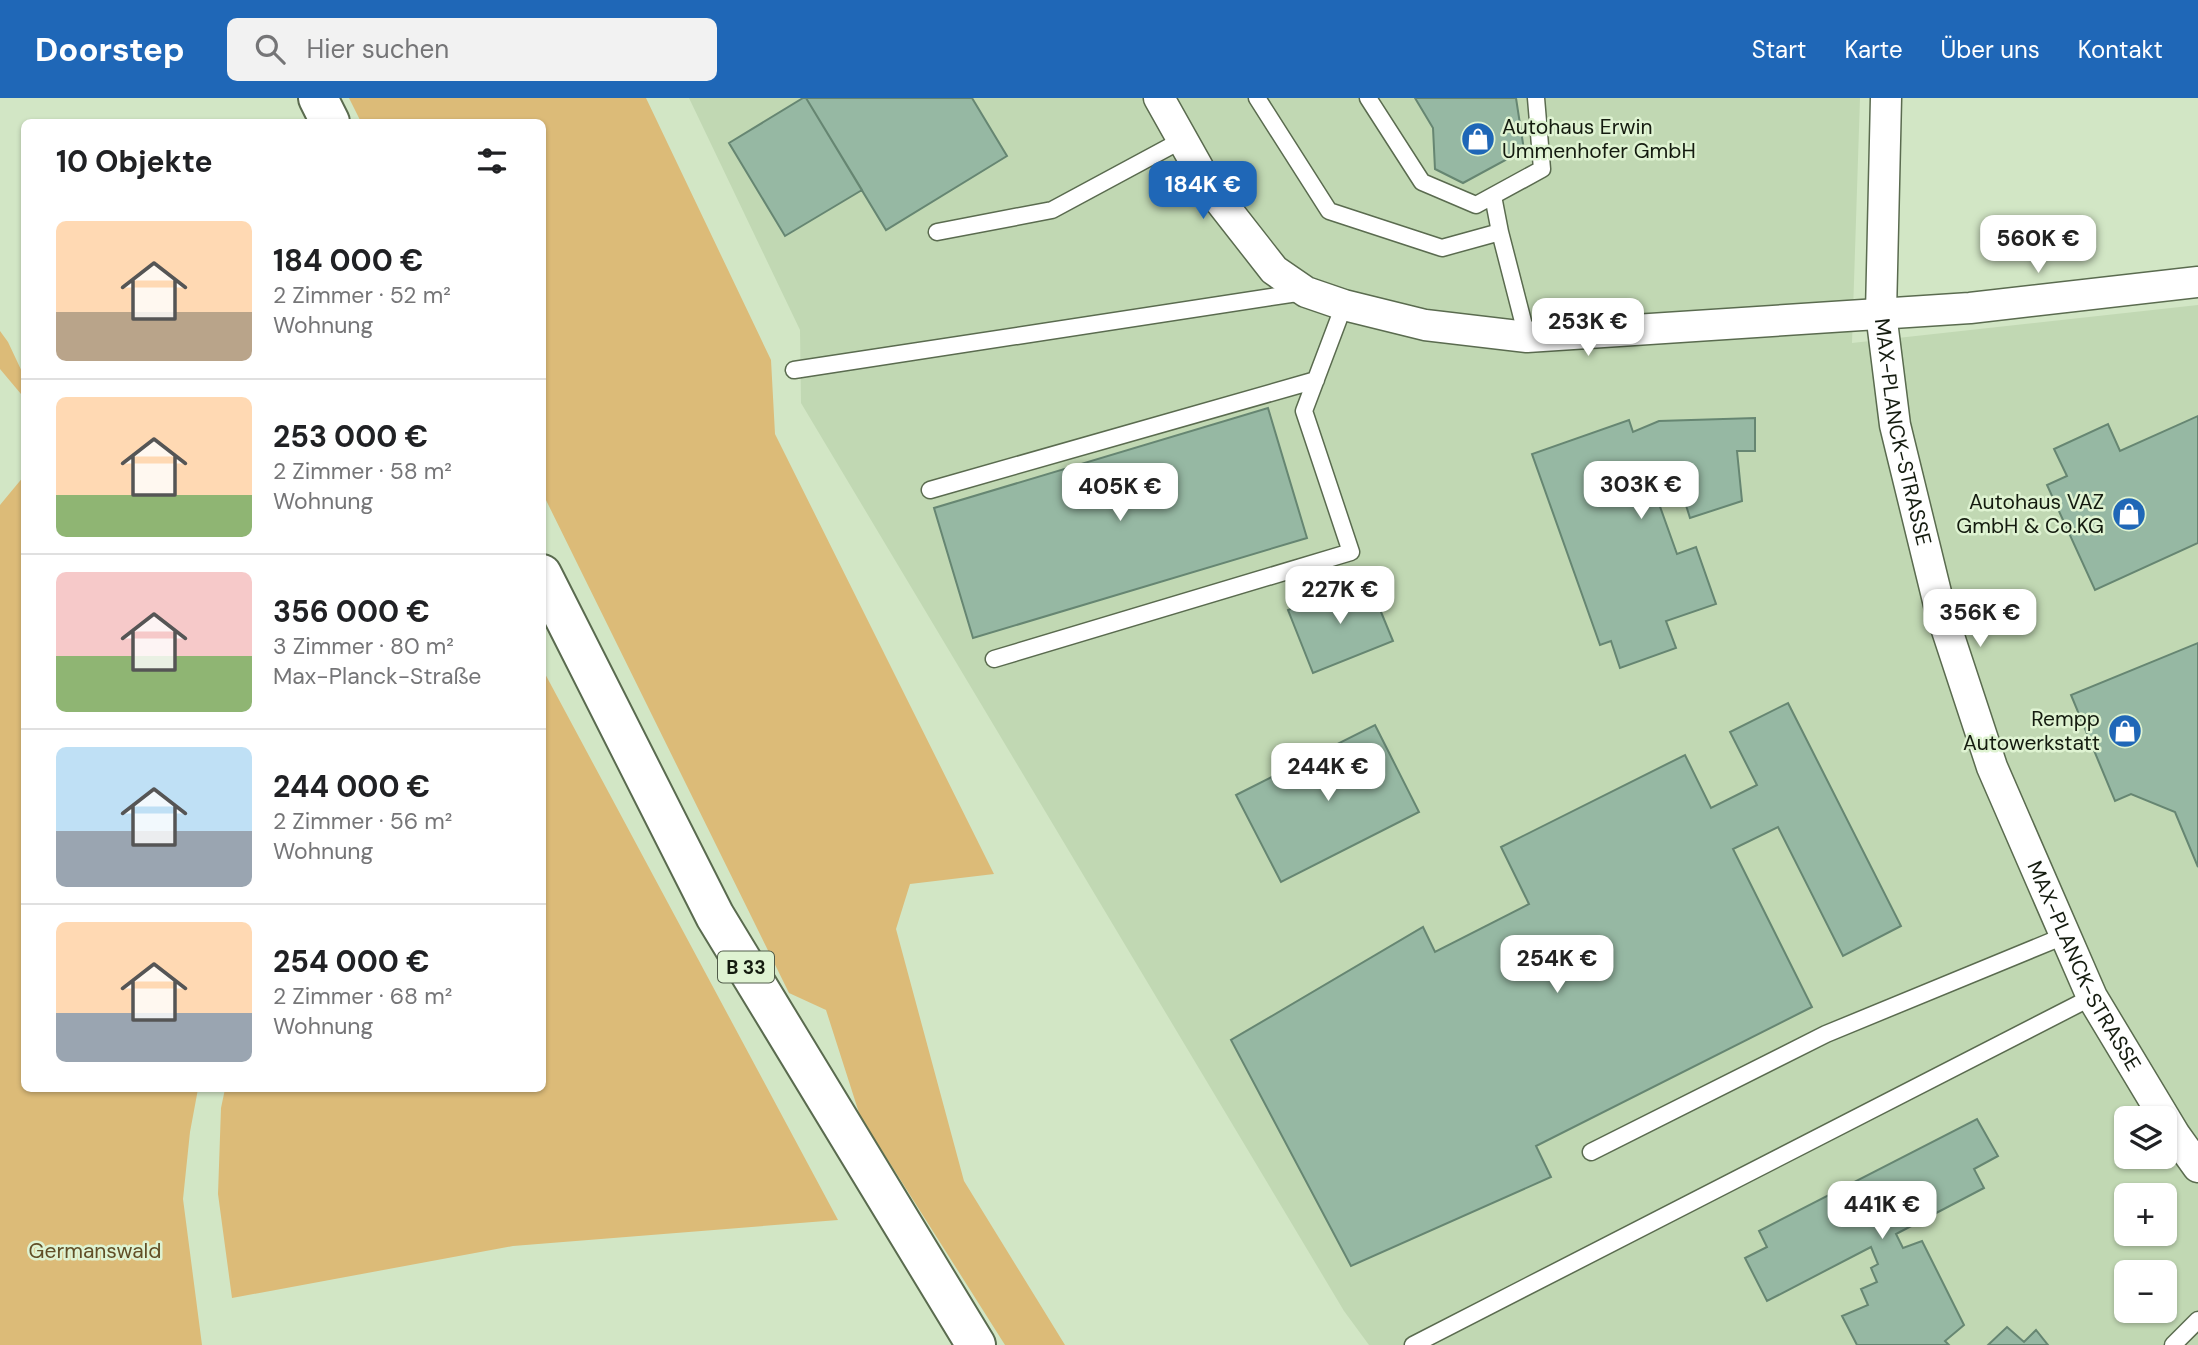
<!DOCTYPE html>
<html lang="de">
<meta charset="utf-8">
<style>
body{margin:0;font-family:"DM Sans",sans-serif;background:#f2f2f2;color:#202124;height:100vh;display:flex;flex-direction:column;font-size:26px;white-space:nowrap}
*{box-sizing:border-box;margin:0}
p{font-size:23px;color:#757577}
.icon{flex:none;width:38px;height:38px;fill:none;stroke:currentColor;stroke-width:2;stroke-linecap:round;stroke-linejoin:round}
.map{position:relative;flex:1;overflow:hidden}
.drawer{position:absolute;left:21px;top:21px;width:525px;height:973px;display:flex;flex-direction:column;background:#fff;border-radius:10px;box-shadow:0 2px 5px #0004}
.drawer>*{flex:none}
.controls{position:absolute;left:2114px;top:1008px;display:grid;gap:14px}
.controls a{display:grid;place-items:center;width:63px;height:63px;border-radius:10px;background:#fff;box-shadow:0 2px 5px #0004;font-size:35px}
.price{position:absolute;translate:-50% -60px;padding:0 16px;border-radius:14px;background:#fff;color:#222;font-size:23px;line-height:46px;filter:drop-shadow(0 2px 4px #0008)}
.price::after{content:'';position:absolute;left:50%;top:42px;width:21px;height:16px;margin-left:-10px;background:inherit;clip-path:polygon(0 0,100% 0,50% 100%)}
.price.current{background:#1f67b7;color:#fff}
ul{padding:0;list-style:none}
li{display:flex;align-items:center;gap:21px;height:175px;padding:0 35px}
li+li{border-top:2px solid #e0e0e0}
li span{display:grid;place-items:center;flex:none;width:196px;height:140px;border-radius:10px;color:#555}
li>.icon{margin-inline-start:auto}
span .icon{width:84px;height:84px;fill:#fffc;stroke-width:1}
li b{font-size:30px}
h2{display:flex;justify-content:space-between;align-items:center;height:84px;padding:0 35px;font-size:30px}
header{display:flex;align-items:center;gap:42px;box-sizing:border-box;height:98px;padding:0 35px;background:#1f67b7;color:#fff}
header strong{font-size:33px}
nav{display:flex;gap:38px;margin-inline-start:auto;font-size:24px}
.search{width:490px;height:63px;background:#f2f2f2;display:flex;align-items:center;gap:18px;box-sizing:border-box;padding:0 24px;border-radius:10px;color:#757577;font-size:26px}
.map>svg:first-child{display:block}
.built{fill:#c1d8b3;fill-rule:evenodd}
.green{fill:#dcbb78}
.building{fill:#96b8a3;stroke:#668672;stroke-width:2}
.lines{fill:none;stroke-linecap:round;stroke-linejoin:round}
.lane-casing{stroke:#5a6b4f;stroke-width:19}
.street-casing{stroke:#5a6b4f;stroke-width:33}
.primary-casing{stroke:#5a6b4f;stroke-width:42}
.lane{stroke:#fff;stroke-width:16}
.street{stroke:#fff;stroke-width:30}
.primary{stroke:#fff;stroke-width:38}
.labels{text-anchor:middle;stroke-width:5;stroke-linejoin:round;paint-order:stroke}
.shield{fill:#dff3d2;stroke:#515c4a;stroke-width:2}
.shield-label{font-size:19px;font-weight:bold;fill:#141b0f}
.poi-label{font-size:21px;fill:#141b0f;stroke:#dff3d2;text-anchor:end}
.street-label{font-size:21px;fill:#141b0f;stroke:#dff3d2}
.park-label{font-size:21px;fill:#614e26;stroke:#dff3d2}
</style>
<header>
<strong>Doorstep</strong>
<div class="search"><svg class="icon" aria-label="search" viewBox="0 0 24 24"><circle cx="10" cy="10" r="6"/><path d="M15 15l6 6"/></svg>Hier suchen</div>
<nav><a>Start</a><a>Karte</a><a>Über uns</a><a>Kontakt</a></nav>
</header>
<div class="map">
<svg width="2198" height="1247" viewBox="0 0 2198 1247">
<rect width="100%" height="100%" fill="#d2e6c5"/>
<path class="built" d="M689 0H1860L1852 245 2198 207V1247H1369L1344 1213 801 305 800 232ZM2126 1020H2165V1059H2126ZM2126 1097H2165V1136H2126ZM2126 1174H2165V1213H2126Z"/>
<path class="green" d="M349 0H646L771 262 775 336 994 776 910 786 896 831 964 1083 1065 1247H1005L860 1018 826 912 789 895 543 396 542 24H361Z
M0 233 8 244 24 278V365L21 296 0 271Z
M24 378V990L198 991 190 1034 183 1101 202 1247H0V407Z
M543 572 838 1122 513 1148 232 1200 218 1096 221 1010 225 991 542 990Z"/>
<path class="building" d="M803 0H806L862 92 785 138 729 45Z
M806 0H972L1007 58 886 132Z
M1415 0H1516L1524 52 1463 85 1435 71 1433 30Z
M1268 310 1307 440 973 540 934 410Z
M2198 318V445L2095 492 2047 387 2067 378 2054 351 2108 326 2120 353Z
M1755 320V353H1737L1742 403 1690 420 1684 401 1673 398 1658 403 1677 456 1696 449 1716 506 1666 523 1676 550 1620 570 1611 543 1600 547 1532 356 1629 322 1633 334 1659 323Z
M1367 480 1393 543 1313 575 1288 512Z
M2198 545V769L2175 714 2131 696 2115 703 2071 597Z
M1788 605 1901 828 1843 858 1778 729 1733 751 1812 909 1536 1048 1551 1079 1351 1168 1231 942 1423 829 1435 854 1529 806 1501 749 1685 657 1711 710 1757 687 1730 634Z
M1375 627 1419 714 1281 784 1236 697Z
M1977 1021 1998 1058 1974 1071 1984 1090 1896 1136 1903 1150 1922 1143 1964 1227 1945 1243 1949 1247H1857L1842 1218 1868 1207 1861 1191 1877 1184 1871 1170 1878 1166 1871 1149 1767 1203 1745 1160 1767 1149 1759 1133Z
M2007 1229 2024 1244 2036 1232 2048 1247H1988Z"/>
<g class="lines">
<g class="lane-casing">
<path id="lane" d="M1257 0 1329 113 1442 150 1500 134 1527 239
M1368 0 1422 84 1476 107 1542 71 1536 0
M1493 98 1500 134
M937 134 1052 112 1182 42
M794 272 1304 194
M930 392 1316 282
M994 561 1351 454 1304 313 1344 207
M1591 1054 1826 936 2064 838
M1413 1247 2092 899
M2173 1247 2198 1222"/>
</g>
<g class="street-casing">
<g id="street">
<path d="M1159 0 1209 89 1274 172 1306 194 1344 207 1425 227 1527 239 1970 210 2198 184"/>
<path id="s1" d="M1886 0 1881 215 1895 327 1940 511 1992 669 2092 899 2175 1037 2198 1069"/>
</g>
</g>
<g class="primary-casing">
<path id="primary" d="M318 0 330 24
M542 476 715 818 976 1247"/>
</g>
<use href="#lane" class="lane"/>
<use href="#street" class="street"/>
<use href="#primary" class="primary"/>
</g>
<defs>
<g id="shop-disc" transform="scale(1.75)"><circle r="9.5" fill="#1f67b7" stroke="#dff3d2"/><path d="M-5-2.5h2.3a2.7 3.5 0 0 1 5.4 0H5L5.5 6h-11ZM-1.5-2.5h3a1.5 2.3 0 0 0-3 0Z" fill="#fff"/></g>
</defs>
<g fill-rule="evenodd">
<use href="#shop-disc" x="1478" y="41"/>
<use href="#shop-disc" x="2129" y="416"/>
<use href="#shop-disc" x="2125" y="633"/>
</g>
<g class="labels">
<rect class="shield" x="718" y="853.5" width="56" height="31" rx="5"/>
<g class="shield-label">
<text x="746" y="876">B 33</text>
</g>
<g class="poi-label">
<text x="1502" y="36" text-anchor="start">Autohaus Erwin<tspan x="1502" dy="24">Ummenhofer GmbH</tspan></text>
<text x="2104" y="411">Autohaus VAZ<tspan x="2104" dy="24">GmbH &amp; Co.KG</tspan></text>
<text x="2100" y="628">Rempp<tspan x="2100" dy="24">Autowerkstatt</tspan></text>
</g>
<g class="street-label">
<text dy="7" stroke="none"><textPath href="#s1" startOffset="336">MAX-PLANCK-STRASSE</textPath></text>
<text dy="7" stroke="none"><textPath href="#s1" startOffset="903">MAX-PLANCK-STRASSE</textPath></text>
</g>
<g class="park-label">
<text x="95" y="1160">Germanswald</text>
</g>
</g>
</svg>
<div class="controls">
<a><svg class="icon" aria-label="layers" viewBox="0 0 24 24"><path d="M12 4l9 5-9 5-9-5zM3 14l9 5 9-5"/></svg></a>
<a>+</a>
<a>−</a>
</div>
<b class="price current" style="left:1203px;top:123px">184K €</b>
<b class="price" style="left:2038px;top:177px">560K €</b>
<b class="price" style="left:1588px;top:260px">253K €</b>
<b class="price" style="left:1641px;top:423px">303K €</b>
<b class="price" style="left:1120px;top:425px">405K €</b>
<b class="price" style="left:1340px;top:528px">227K €</b>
<b class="price" style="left:1980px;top:551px">356K €</b>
<b class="price" style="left:1328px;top:705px">244K €</b>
<b class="price" style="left:1557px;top:897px">254K €</b>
<b class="price" style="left:1882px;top:1143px">441K €</b>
<section class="drawer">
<h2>10 Objekte<svg class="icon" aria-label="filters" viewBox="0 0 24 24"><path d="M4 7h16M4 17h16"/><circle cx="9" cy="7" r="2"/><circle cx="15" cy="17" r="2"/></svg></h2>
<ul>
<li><span style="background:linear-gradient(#ffd9b3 65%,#b9a48a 0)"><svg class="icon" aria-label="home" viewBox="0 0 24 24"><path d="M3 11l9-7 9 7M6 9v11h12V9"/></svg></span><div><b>184 000 €</b><p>2 Zimmer · 52 m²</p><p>Wohnung</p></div></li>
<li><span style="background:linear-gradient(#ffd9b3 70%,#8fb573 0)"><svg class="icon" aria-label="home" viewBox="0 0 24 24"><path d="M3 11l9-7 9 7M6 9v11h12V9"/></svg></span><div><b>253 000 €</b><p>2 Zimmer · 58 m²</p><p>Wohnung</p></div></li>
<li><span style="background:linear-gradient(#f6c9c9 60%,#8fb573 0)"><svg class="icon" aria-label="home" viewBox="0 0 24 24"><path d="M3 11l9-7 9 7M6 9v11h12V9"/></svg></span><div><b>356 000 €</b><p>3 Zimmer · 80 m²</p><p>Max-Planck-Straße</p></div></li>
<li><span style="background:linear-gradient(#bfe0f5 60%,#9aa5b1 0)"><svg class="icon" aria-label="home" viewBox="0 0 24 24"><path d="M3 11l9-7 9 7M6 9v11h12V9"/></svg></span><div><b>244 000 €</b><p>2 Zimmer · 56 m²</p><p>Wohnung</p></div></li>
<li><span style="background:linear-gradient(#ffd9b3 65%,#9aa5b1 0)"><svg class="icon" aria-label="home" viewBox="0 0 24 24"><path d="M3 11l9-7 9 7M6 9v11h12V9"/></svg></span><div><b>254 000 €</b><p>2 Zimmer · 68 m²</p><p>Wohnung</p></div></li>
</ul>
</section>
</div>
